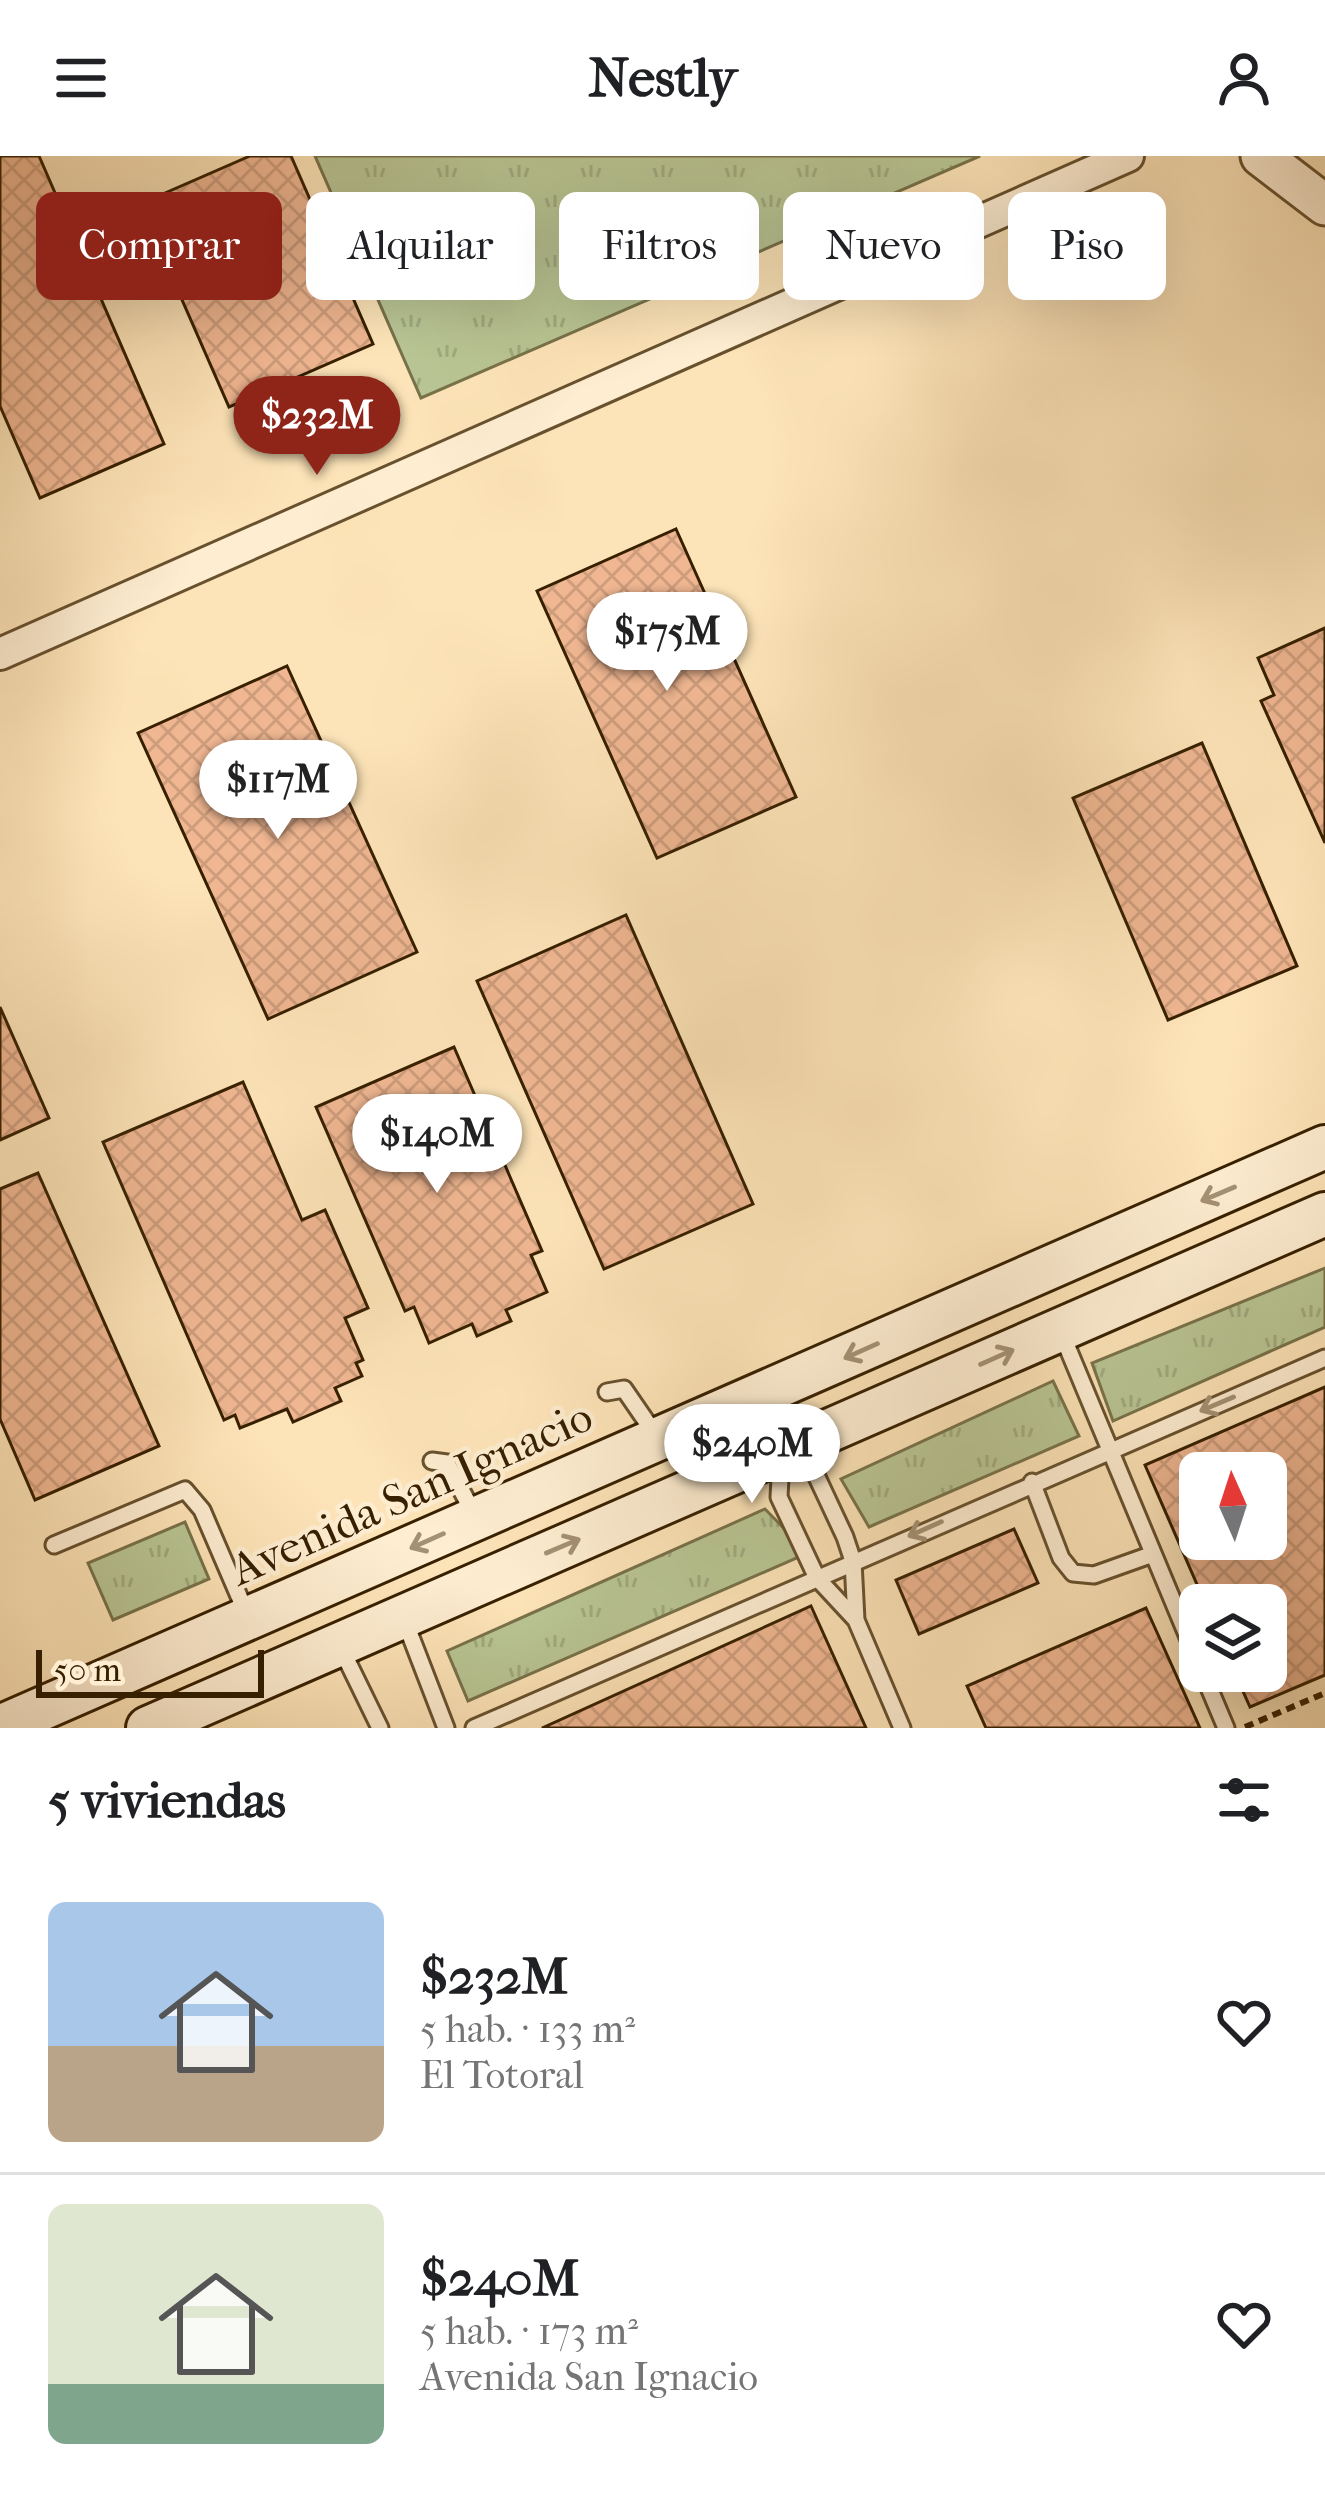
<!DOCTYPE html>
<html lang="es">
<meta charset="utf-8">
<style>
body{margin:0;font-family:"IM FELL French Canon",serif;background:#f6f6f6;color:#202124;height:100vh;display:flex;flex-direction:column;font-size:45px;white-space:nowrap}
*{box-sizing:border-box;margin:0}
p{font-size:39px;color:#757577}
.icon{flex:none;width:66px;height:66px;fill:none;stroke:currentColor;stroke-width:2;stroke-linecap:round;stroke-linejoin:round}
.map{position:relative;height:1572px;overflow:hidden}
.details{display:flex;flex-direction:column;background:#fff;flex:1}
.details>*{flex:none}
.hud{position:absolute;left:36px;top:36px;width:1254px;height:108px;display:flex;gap:24px}
.needle{width:78px;rotate:357deg}
.buttons{position:absolute;left:1179px;top:1296px;display:grid;gap:24px}
.buttons a{display:grid;place-items:center;width:108px;height:108px;border-radius:18px;background:#fff;box-shadow:0 12px 48px #0002;font-size:60px}
.scale{position:absolute;left:36px;bottom:30px;width:228px;box-sizing:border-box;padding-left:12px;border:6px solid #372000;border-top:0;font-size:33px;line-height:42px;white-space:nowrap;color:#372000;-webkit-text-stroke:9px #feedd1;paint-order:stroke}
.price{position:absolute;translate:-50% -102px;padding:0 27px;border-radius:42px;background:#fff;color:#222;font-size:39px;line-height:78px;filter:drop-shadow(0 3px 6px #0008)}
.price::after{content:'';position:absolute;left:50%;top:72px;width:36px;height:27px;margin-left:-18px;background:inherit;clip-path:polygon(0 0,100% 0,50% 100%)}
.price.selected{background:#8f2418;color:#fff}
ul{padding:0;list-style:none}
li{display:flex;align-items:center;gap:36px;height:300px;padding:0 48px}
li+li{border-top:3px solid #e0e0e0}
li span{display:grid;place-items:center;flex:none;width:336px;height:240px;border-radius:18px;color:#555}
li>.icon{margin-inline-start:auto}
span .icon{width:144px;height:144px;fill:#fffc;stroke-width:1}
li b{font-size:51px}
h2{display:flex;justify-content:space-between;align-items:center;height:144px;padding:0 48px;font-size:51px}
.chip{padding:0 42px;border-radius:18px;background:#fff;box-shadow:0 12px 48px #0002;font-size:42px;line-height:108px}
.chip.selected{background:#8f2418;color:#fff}
header{display:flex;justify-content:space-between;align-items:center;height:156px;padding:0 48px;background:#fff;font-size:54px;font-weight:700}
.map>svg:first-child{display:block}
.grass{fill:url(#grass-tufts);stroke:#78724a;stroke-width:3}
.building{fill:url(#building-cross-hatch);stroke:#372000;stroke-width:3;fill-rule:evenodd}
.lines{fill:none;stroke-linecap:round;stroke-linejoin:round}
.service-casing{stroke:#68512e;stroke-width:21}
.minor-casing{stroke:#68512e;stroke-width:36}
.tertiary-casing{stroke:#68512e;stroke-width:45}
.secondary-casing{stroke:#372000;stroke-width:48}
.path{stroke:#372000;stroke-width:6;stroke-dasharray:9 6;stroke-linecap:butt}
.service{stroke:#feedd1;stroke-width:15}
.minor{stroke:#feedd1;stroke-width:30}
.tertiary{stroke:#feedd1;stroke-width:39}
.secondary{stroke:#feedd1;stroke-width:42}
.oneway{stroke:#a49173}
.labels{text-anchor:middle;stroke-width:9;stroke-linejoin:round;paint-order:stroke}
.street-label{font-size:45px;fill:#372000;stroke:#feedd1}
</style>
<header><svg class="icon" aria-label="menu" viewBox="0 0 24 24"><path d="M4 6h16M4 12h16M4 18h16"/></svg>Nestly<svg class="icon" aria-label="person" viewBox="0 0 24 24"><circle cx="12" cy="8" r="4"/><path d="M4 21q1-7 8-7t8 7"/></svg></header>
<div class="map">
<svg width="1325" height="1572" viewBox="0 0 1325 1572">
<defs>
<pattern id="grass-tufts" width="24" height="20" patternUnits="userSpaceOnUse" patternTransform="scale(3)"><rect width="24" height="20" fill="#b9c594"/><path d="M3 7l-1-3M5 7V3M7 7l1-3M15 17l-1-3M17 17v-4M19 17l1-3" fill="none" stroke="#a0a97e"/></pattern>
<pattern id="building-cross-hatch" width="8" height="8" patternUnits="userSpaceOnUse" patternTransform="scale(3)"><rect width="8" height="8" fill="#f0b792"/><path d="M0 0l8 8M0 8l8-8" fill="none" stroke="#ce9d7c"/></pattern>
</defs>
<rect width="100%" height="100%" fill="#fde4b8"/>
<filter id="stains"><feTurbulence type="fractalNoise" baseFrequency=".00167" numOctaves="4"/><feColorMatrix values="0 0 0 0 .2 0 0 0 0 .09 0 0 0 0 .02 0 0 0 .5 -.17"/></filter>
<radialGradient id="worn" r=".72"><stop offset=".6" stop-color="#630" stop-opacity="0"/><stop offset="1" stop-color="#630" stop-opacity=".3"/></radialGradient>
<path class="grass" d="M315 0H980L421 242Z
M1325 1112V1171L1113 1265 1092 1207Z
M1053 1225 1079 1280 869 1371 841 1323Z
M765 1353 808 1397 468 1545 447 1495Z
M185 1366 209 1423 113 1464 88 1407Z"/>
<path class="building" d="M0 0H39L164 288 40 342 0 250Z
M250 0H291L373 188 229 251 140 48Z
M676 373 796 641 657 702 537 435Z
M1325 472V687L1261 545 1274 539 1258 502Z
M287 510 417 796 268 863 138 577Z
M1202 587 1297 810 1168 864 1073 642Z
M626 759 753 1048 604 1113 477 825Z
M0 851 49 962 0 984Z
M454 891 542 1095 531 1099 547 1136 506 1154 511 1165 477 1180 472 1168 429 1187 414 1151 405 1155 316 951Z
M243 926 302 1064 325 1054 368 1152 345 1162 363 1204 356 1207 362 1220 335 1232 341 1245 293 1266 287 1253 240 1272 235 1259 224 1264 103 986Z
M38 1017 159 1290 35 1344 0 1263V1033Z
M1325 1231V1519L1250 1551 1234 1515H1266V1449H1206L1145 1309ZM1200 1317H1266V1383H1200Z
M1014 1373 1038 1427 919 1478 896 1424Z
M811 1450 866 1572H542Z
M1146 1452 1200 1572H986L967 1530Z"/>
<g class="lines">
<g class="service-casing">
<path id="service" d="M1061 1176 1200 1510
M607 1236 624 1233 657 1281
M786 1296 816 1319 845 1381 853 1405 856 1464
M781 1303 779 1341 817 1422 856 1464 902 1572
M432 1305 447 1307 475 1360
M1032 1326 1061 1402 1073 1417 1094 1419 1153 1398
M54 1389 185 1334 202 1354 248 1461
M404 1463 446 1572
M340 1490 380 1572
M1202 1515 1226 1572
M474 1572 1325 1202"/>
</g>
<g class="minor-casing">
<path id="minor" d="M0 498 1128 0"/>
</g>
<g class="tertiary-casing">
<path id="tertiary" d="M1261 0 1325 49"/>
</g>
<g class="secondary-casing">
<path id="secondary" d="M0 1571 1325 991
M148 1572 1325 1058"/>
</g>
<path class="path" d="M1245 1571 1325 1537"/>
<use href="#service" class="service"/>
<use href="#minor" class="minor"/>
<use href="#tertiary" class="tertiary"/>
<use href="#secondary" class="secondary"/>
</g>
<defs><path id="oneway-shaft" d="M-6 0H5M1.5-3L5.5 0L1.5 3" fill="none" stroke-width="1.6" stroke-linecap="round" stroke-linejoin="round" transform="scale(3)"/></defs>
<g class="oneway">
<use href="#oneway-shaft" transform="translate(1218 1038) rotate(157)"/>
<use href="#oneway-shaft" transform="translate(861 1195) rotate(156)"/>
<use href="#oneway-shaft" transform="translate(997 1201) rotate(-24)"/>
<use href="#oneway-shaft" transform="translate(1217 1248) rotate(157)"/>
<use href="#oneway-shaft" transform="translate(925 1373) rotate(156)"/>
<use href="#oneway-shaft" transform="translate(427 1385) rotate(156)"/>
<use href="#oneway-shaft" transform="translate(563 1390) rotate(-23)"/>
</g>
<g class="labels">
<g class="street-label">
<text transform="translate(411 1336) rotate(-24)" y="16">Avenida San Ignacio</text>
</g>
</g>
<rect width="100%" height="100%" filter="url(#stains)"/>
<rect width="100%" height="100%" fill="url(#worn)"/>
</svg>
<div class="buttons">
<a><svg class="needle" viewBox="-14 -14 28 28"><path d="M0-13l5 13h-10z" fill="#e53935"/><path d="M0 13l5-13h-10z" fill="#757577"/></svg></a>
<a><svg class="icon" aria-label="layers" viewBox="0 0 24 24"><path d="M12 4l9 5-9 5-9-5zM3 14l9 5 9-5"/></svg></a>
</div>
<div class="scale">50 m</div>
<b class="price selected" style="left:317px;top:322px">$232M</b>
<b class="price" style="left:667px;top:538px">$175M</b>
<b class="price" style="left:278px;top:686px">$117M</b>
<b class="price" style="left:437px;top:1040px">$140M</b>
<b class="price" style="left:752px;top:1350px">$240M</b>
<div class="hud">
<a class="chip selected">Comprar</a>
<a class="chip">Alquilar</a>
<a class="chip">Filtros</a>
<a class="chip">Nuevo</a>
<a class="chip">Piso</a>
</div>
</div>
<section class="details">
<h2>5 viviendas<svg class="icon" aria-label="filters" viewBox="0 0 24 24"><path d="M4 7h16M4 17h16"/><circle cx="9" cy="7" r="2"/><circle cx="15" cy="17" r="2"/></svg></h2>
<ul>
<li><span style="background:linear-gradient(#a9c7e8 60%,#b9a48a 0)"><svg class="icon" aria-label="home" viewBox="0 0 24 24"><path d="M3 11l9-7 9 7M6 9v11h12V9"/></svg></span><div><b>$232M</b><p>5 hab. · 133 m²</p><p>El Totoral</p></div><svg class="icon" aria-label="heart" viewBox="0 0 24 24"><path d="M12 20l-8-8c-3-5 5-10 8-4 3-6 11-1 8 4z"/></svg></li>
<li><span style="background:linear-gradient(#dfe7d0 75%,#7fa58c 0)"><svg class="icon" aria-label="home" viewBox="0 0 24 24"><path d="M3 11l9-7 9 7M6 9v11h12V9"/></svg></span><div><b>$240M</b><p>5 hab. · 173 m²</p><p>Avenida San Ignacio</p></div><svg class="icon" aria-label="heart" viewBox="0 0 24 24"><path d="M12 20l-8-8c-3-5 5-10 8-4 3-6 11-1 8 4z"/></svg></li>
</ul>
</section>
